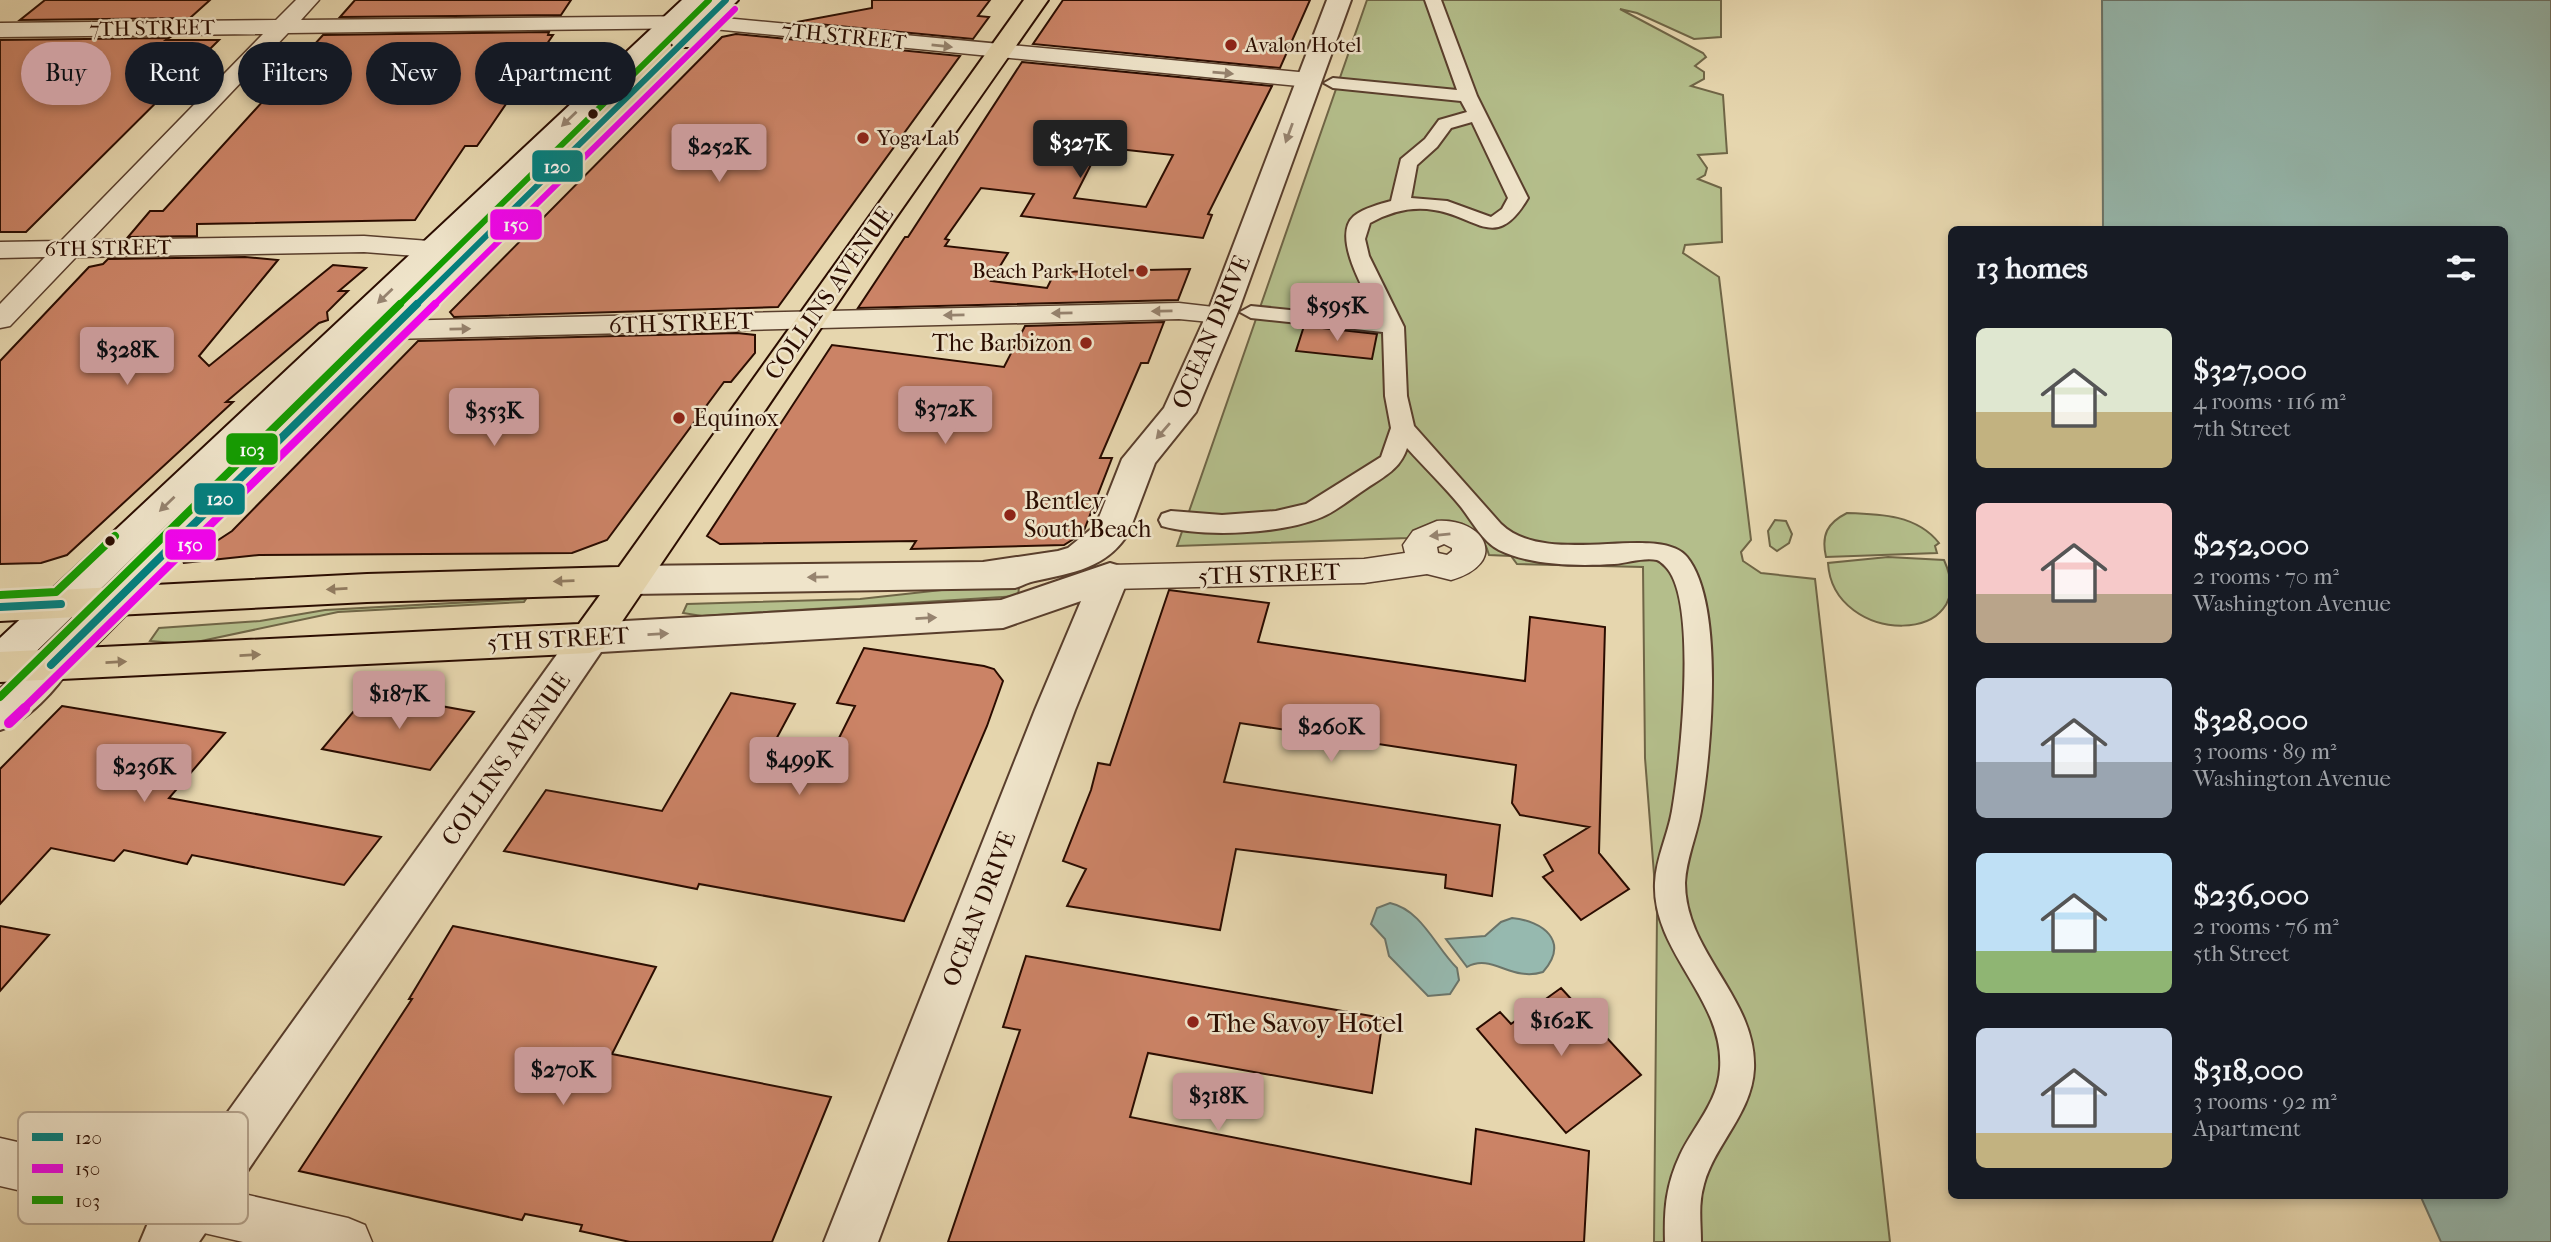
<!DOCTYPE html>
<meta charset="utf-8">
<style>
body{margin:0;font-family:"IM FELL French Canon",serif;background:#242831;color:#f1f3f6;height:100vh;display:flex;flex-direction:column;font-size:26px;white-space:nowrap}
*{box-sizing:border-box;margin:0}
p{font-size:23px;color:#9ea1a6}
.icon{flex:none;width:38px;height:38px;fill:none;stroke:currentColor;stroke-width:2;stroke-linecap:round;stroke-linejoin:round}
.map{position:relative;flex:1;overflow:hidden}
.side{position:absolute;left:1948px;top:226px;width:560px;height:973px;display:flex;flex-direction:column;background:#171b24;border-radius:10px;box-shadow:0 4px 10px #0003}
.side>*{flex:none}
.top-card{position:absolute;left:21px;top:42px;width:665px;height:63px;display:flex;gap:14px}
.price{position:absolute;translate:-50% -60px;padding:0 16px;border-radius:7px;background:#c59692;color:#111;font-size:23px;line-height:46px;filter:drop-shadow(0 2px 4px #0008)}
.price::after{content:'';position:absolute;left:50%;top:42px;width:21px;height:16px;margin-left:-10px;background:inherit;clip-path:polygon(0 0,100% 0,50% 100%)}
.price.on{background:#222;color:#fff}
ul{padding:0;list-style:none}
li{display:flex;align-items:center;gap:21px;height:175px;padding:0 28px}
li span{display:grid;place-items:center;flex:none;width:196px;height:140px;border-radius:10px;color:#555}
li>.icon{margin-inline-start:auto}
span .icon{width:84px;height:84px;fill:#fffc;stroke-width:1}
li b{font-size:30px}
h2{display:flex;justify-content:space-between;align-items:center;height:84px;padding:0 28px;font-size:30px}
.pill{padding:0 24px;border-radius:32px;background:#171b24;box-shadow:0 4px 10px #0003;font-size:24px;line-height:63px}
.pill.on{background:#c59692;color:#111}
.map>svg:first-child{display:block}
.green{fill:#b4be8b;stroke:#6f6546;stroke-width:2}
.water{fill:#96b9af;stroke:#6b7469;stroke-width:2}
.building{fill:#cb8366;stroke:#2a0c00;stroke-width:2;fill-rule:evenodd}
.lines{fill:none;stroke-linecap:round;stroke-linejoin:round}
.pedestrian-casing{stroke:#593e2c;stroke-width:4}
.minor-casing{stroke:#593e2c;stroke-width:3}
.tertiary-casing{stroke:#593e2c;stroke-width:4}
.secondary-casing{stroke:#2a0c00;stroke-width:4}
.primary-casing{stroke:#2a0c00;stroke-width:4}
.pedestrian{fill:#efe4ca;fill-rule:evenodd}
.minor{fill:#efe4ca;fill-rule:evenodd}
.tertiary{fill:#efe4ca;fill-rule:evenodd}
.secondary{fill:#efe4ca;fill-rule:evenodd}
.primary{fill:#e6d6ae;fill-rule:evenodd}
.bus-1-far1-casing{stroke:#efe4ca;stroke-width:10}
.bus-1-casing{stroke:#efe4ca;stroke-width:13}
.bus-2-far2-casing{stroke:#efe4ca;stroke-width:10}
.bus-2-far1-casing{stroke:#efe4ca;stroke-width:13}
.bus-2-casing{stroke:#efe4ca;stroke-width:16}
.bus-3-far1-casing{stroke:#efe4ca;stroke-width:10}
.bus-3-casing{stroke:#efe4ca;stroke-width:13}
.bus-1-far1{stroke:#008080;stroke-width:6}
.bus-1{stroke:#008080;stroke-width:8}
.bus-2-far2{stroke:#f401f2;stroke-width:6}
.bus-2-far1{stroke:#f401f2;stroke-width:8}
.bus-2{stroke:#f401f2;stroke-width:10}
.bus-3-far1{stroke:#119e00;stroke-width:6}
.bus-3{stroke:#119e00;stroke-width:8}
.oneway{fill:#96836f}
.oneway2{fill:#917b60}
.poi-dot{fill:#8f2418;stroke:#efe4ca;stroke-width:2.5}
.bus-dot{fill:#2a0c00;stroke:#efe4ca;stroke-width:2.5}
.labels{text-anchor:middle;stroke-width:5;stroke-linejoin:round;paint-order:stroke}
.far-street-label{font-size:21px;fill:#2a0c00;stroke:#efe4ca}
.far-poi-label{font-size:21px;fill:#2a0c00;stroke:#efe4ca;text-anchor:start}
.street-label{font-size:24px;fill:#2a0c00;stroke:#efe4ca}
.poi-label{font-size:24px;fill:#2a0c00;stroke:#efe4ca;text-anchor:start}
.near-poi-label{font-size:28px;fill:#2a0c00;stroke:#efe4ca;text-anchor:start}
.key{fill:#efe4ca;stroke:#b4a38d;stroke-width:2}
.key-label{font-size:19px;fill:#2a0c00}
.line-badge{stroke:#efe4ca;stroke-width:2.5}
.badge-label{font-size:19px;text-anchor:middle;font-weight:bold;fill:#fff}
</style>
<div class="map">
<svg width="2551" height="1242" viewBox="0 0 2551 1242">
<rect width="100%" height="100%" fill="#e6d6ae"/>
<filter id="stains"><feTurbulence type="fractalNoise" baseFrequency=".00286" numOctaves="4"/><feColorMatrix values="0 0 0 0 .2 0 0 0 0 .09 0 0 0 0 .02 0 0 0 .5 -.17"/></filter>
<radialGradient id="worn" r=".72"><stop offset=".6" stop-color="#630" stop-opacity="0"/><stop offset="1" stop-color="#630" stop-opacity=".3"/></radialGradient>
<path class="green" d="M1367 0H1721V37L1694 39 1637 13 1620 9 1703 53 1706 57 1695 66 1704 72V79L1691 86 1723 95 1727 153 1698 155 1707 168 1705 175 1698 179 1721 188 1722 242 1685 245 1683 253 1719 277 1751 540 1741 552 1743 561 1761 573 1815 579 1890 1242H1654L1657 913 1645 758 1643 567 1517 564 1511 556 1489 555C1487 548 1484 540 1479 535 1460 517 1426 523 1408 538L1177 546Z
M1847 513C1881 514 1917 515 1939 543L1935 546 1937 553 1826 557C1821 535 1827 523 1847 513Z
M1775 520 1786 521 1792 534 1789 543 1777 551 1770 546 1768 531Z
M1888 557 1944 560C1983 647 1833 647 1828 563Z
M987 585 1019 587 1018 596 702 616 683 613 687 604 860 599Z
M526 599 524 602 338 612 187 644 150 641 159 628 260 621 325 610Z"/>
<path class="water" d="M2102 0H2551V1242H2441L2420 1195H2504V229H2103Z
M1390 903C1422 910 1436 948 1457 968L1459 980 1450 994 1428 996 1389 956 1385 939 1371 924 1377 908Z
M1512 918C1543 921 1570 941 1543 972 1511 982 1492 953 1467 967L1446 939 1485 936 1501 922Z"/>
<path class="building" d="M45 0H210L190 18 20 20Z
M355 0H571L561 15 340 17Z
M872 0H990L978 16 989 17 973 39 797 22 872 8Z
M1063 0H1310L1280 68 1033 44Z
M549 32 548 35H553L491 126 477 146H465L415 220 197 224V236L128 237 150 211H163L323 35Z
M736 34 960 56 778 307 454 317 450 312 722 37Z
M169 38 166 40H219L26 232H0V40Z
M1022 62 1272 86 1208 214 1212 215 1203 238 1021 216 1034 194 981 188 945 239 949 240 945 246 1008 253 991 281 1047 288 1055 272 1190 269 1178 300 858 308 905 237H908ZM1100 147 1173 155 1146 207 1074 198Z
M245 257 278 260 199 356 209 366 333 265 366 268 339 291H348L327 312 328 320 319 323 226 402H233L67 555 41 563 0 564V361L89 267 103 264 108 259Z
M1164 322 1148 363H1141L1100 458H1112L1083 533 1064 545 911 549 916 541 720 544 707 536 832 345 1004 367 1025 326Z
M1304 326 1377 334 1372 359 1296 351Z
M737 333 755 335V353L731 382H724L607 540 572 553 259 555 183 563 232 531 418 341Z
M1169 590 1269 603 1258 642 1525 681 1530 617 1605 627 1599 853 1629 889 1581 920 1543 877 1553 871 1544 855 1589 827 1520 815 1512 803 1516 765 1240 723 1224 782 1500 825 1492 896 1445 888 1446 875 1236 849 1220 930 1067 906 1086 869 1063 861 1091 790 1098 763 1110 765Z
M864 648 984 666 994 669 1003 681 987 726 904 921 699 884 697 889 504 851 546 790 662 811 731 693 795 704 766 758 824 768 855 706 837 703Z
M369 693 474 712 430 770 322 749Z
M62 706 225 733 169 798 381 837 344 885 192 855 187 864 124 850 114 861 51 848 0 904V769Z
M0 926 49 935 0 991Z
M453 926 656 967 612 1054 831 1097 772 1242H630L580 1231 582 1225 525 1214 522 1220 299 1171 412 999H409Z
M1026 956 1383 1018 1372 1093 1148 1053 1130 1117 1471 1184 1476 1129 1589 1151 1584 1242H948L1020 1030 1003 1027Z
M1561 988 1641 1075 1566 1133 1477 1029 1500 1012 1511 1024Z"/>
<g class="lines">
<g class="pedestrian-casing">
<path id="pedestrian" d="M1425 0H1441L1477 96 1528 198C1496 253 1477 216 1434 210 1411 206 1390 212 1370 223L1365 239 1369 256 1404 327 1407 396 1414 426 1501 524C1547 569 1659 522 1687 557 1725 604 1711 753 1701 811 1697 835 1686 859 1685 883 1685 953 1757 998 1754 1069 1752 1113 1715 1144 1704 1184 1698 1204 1701 1222 1701 1242H1665C1664 1209 1666 1185 1680 1155 1693 1127 1718 1102 1720 1069 1725 999 1652 953 1655 883 1656 858 1668 835 1672 811 1680 765 1699 598 1665 566 1663 564 1660 561 1657 560 1644 557 1627 563 1614 564 1580 566 1531 566 1499 550 1482 541 1472 521 1461 507 1444 486 1425 468 1407 448 1400 469 1385 476 1367 488 1353 497 1338 510 1322 517 1282 534 1204 538 1162 526L1159 520 1162 514 1171 511 1222 515 1276 511 1306 504 1381 457 1391 428 1385 396 1383 332 1251 318 1240 312 1251 306 1379 319C1368 297 1330 237 1354 216 1364 208 1380 204 1391 201L1401 159 1425 139 1439 120 1467 112 1461 101 1333 88 1324 83 1333 78 1457 90ZM1472 122 1508 198 1502 209 1491 217 1447 201 1411 198 1417 165 1437 147 1451 128Z"/>
</g>
<g class="minor-casing">
<path id="minor" d="M296 0H319L301 20 703 16 1309 73 1320 80 1309 87 703 28 288 33 91 240 364 236 468 244 477 246 481 252 477 258 468 260 364 252 76 257 10 326 0 328V304L45 257 0 258V242L61 241 263 34 0 37V23L276 20Z
M1179 303 1231 309 1235 315 1231 321 1221 323 1179 319 391 339 381 336 377 330 381 324 391 321Z
M1437 521C1485 518 1510 563 1451 580L1427 574 1364 583 1110 589 1098 586 1093 577 1098 568 1110 565 1364 559 1405 553 1403 545 1413 531ZM1444 544 1452 548V551L1447 555 1438 553 1437 547Z
M0 1138 348 1218 365 1225 372 1242H243L0 1186Z"/>
</g>
<g class="tertiary-casing">
<path id="tertiary" d="M1327 0H1351L1239 309 1196 412 1155 463 1129 532C1108 568 1072 573 1035 581 1028 582 1022 586 1015 588L632 594 619 590 613 580 619 570 632 566 983 562 1058 551 1068 548 1096 525 1122 459 1164 408 1209 309Z
M1110 563 1123 567 1129 577 1075 710 878 1242H824L1035 710 1081 601 1003 628 601 652 199 1242H140L148 1223 576 628 590 623 1001 600Z
M51 650 65 654 71 665C58 689 26 722 0 730V689L37 654Z"/>
</g>
<g class="secondary-casing">
<path id="secondary" d="M682 0H707L14 673 0 677V638Z
M713 0H738L692 47H674L671 42 674 37Z
M490 222 500 225 504 231 500 237 65 676 51 680 37 676 31 665 37 654 480 225Z"/>
</g>
<g class="primary-casing">
<path id="primary" d="M1024 0H1048L892 223 604 648 590 653 0 682V652L579 624 600 595 367 602 0 621V593L367 574 619 567Z"/>
</g>
<use href="#pedestrian" class="pedestrian"/>
<use href="#minor" class="minor"/>
<use href="#tertiary" class="tertiary"/>
<use href="#secondary" class="secondary"/>
<use href="#primary" class="primary"/>
<g class="bus-1-far1-casing">
<path id="bus-1-far1" d="M415 306 726 0"/>
</g>
<g class="bus-1-casing">
<path id="bus-1" d="M0 607 61 604
M51 665 417 304"/>
</g>
<g class="bus-2-far2-casing">
<path id="bus-2-far2" d="M433 306 735 9"/>
</g>
<g class="bus-2-far1-casing">
<path id="bus-2-far1" d="M23 709 435 304"/>
</g>
<g class="bus-2-casing">
<path id="bus-2" d="M9 723 25 708"/>
</g>
<g class="bus-3-far1-casing">
<path id="bus-3-far1" d="M398 306 709 0"/>
</g>
<g class="bus-3-casing">
<path id="bus-3" d="M0 595 56 592 115 536
M0 697 400 304"/>
</g>
<use href="#bus-1-far1" class="bus-1-far1"/>
<use href="#bus-1" class="bus-1"/>
<use href="#bus-2-far2" class="bus-2-far2"/>
<use href="#bus-2-far1" class="bus-2-far1"/>
<use href="#bus-2" class="bus-2"/>
<use href="#bus-3-far1" class="bus-3-far1"/>
<use href="#bus-3" class="bus-3"/>
</g>
<defs><path id="oneway-solid" d="M-6-.8H1V-3.2L6.5 0L1 3.2V.8H-6Z" transform="scale(1.75)"/></defs>
<g class="oneway">
<use href="#oneway-solid" transform="translate(942 46) rotate(6)"/>
<use href="#oneway-solid" transform="translate(1223 73) rotate(5)"/>
<use href="#oneway-solid" transform="translate(569 119) rotate(136)"/>
<use href="#oneway-solid" transform="translate(1289 133) rotate(110)"/>
<use href="#oneway-solid" transform="translate(385 296) rotate(136)"/>
<use href="#oneway-solid" transform="translate(1162 311) rotate(179)"/>
<use href="#oneway-solid" transform="translate(1062 313) rotate(179)"/>
<use href="#oneway-solid" transform="translate(954 315) rotate(179)"/>
<use href="#oneway-solid" transform="translate(460 329) rotate(-1)"/>
<use href="#oneway-solid" transform="translate(1163 431) rotate(131)"/>
<use href="#oneway-solid" transform="translate(167 504) rotate(136)"/>
<use href="#oneway-solid" transform="translate(1440 535) rotate(174)"/>
<use href="#oneway-solid" transform="translate(818 577) rotate(179)"/>
<use href="#oneway-solid" transform="translate(926 618) rotate(-3)"/>
<use href="#oneway-solid" transform="translate(658 634) rotate(-3)"/>
</g>
<g class="oneway2">
<use href="#oneway-solid" transform="translate(564 581) rotate(178)"/>
<use href="#oneway-solid" transform="translate(337 589) rotate(177)"/>
<use href="#oneway-solid" transform="translate(250 655) rotate(-3)"/>
<use href="#oneway-solid" transform="translate(116 662) rotate(-3)"/>
</g>
<g class="poi-dot">
<circle cx="1231" cy="45" r="7"/>
<circle cx="863" cy="138" r="7"/>
<circle cx="1142" cy="271" r="7"/>
<circle cx="1086" cy="343" r="7"/>
<circle cx="679" cy="418" r="7"/>
<circle cx="1010" cy="515" r="7"/>
<circle cx="1193" cy="1022" r="7"/>
</g>
<g class="bus-dot">
<circle cx="593" cy="114" r="6"/>
<circle cx="110" cy="541" r="6"/>
</g>
<g class="labels">
<g class="far-street-label">
<text transform="translate(152 28) rotate(-1)" y="7">7TH STREET</text>
<text transform="translate(844 36) rotate(6)" y="7">7TH STREET</text>
<text transform="translate(108 248) rotate(-1)" y="7">6TH STREET</text>
</g>
<g class="far-poi-label">
<text x="1245" y="52">Avalon Hotel</text>
<text x="877" y="145">Yoga Lab</text>
<text x="1128" y="278" text-anchor="end">Beach Park Hotel</text>
</g>
<g class="street-label">
<text transform="translate(829 293) rotate(-55)" y="8">COLLINS AVENUE</text>
<text transform="translate(681 323) rotate(-2)" y="8">6TH STREET</text>
<text transform="translate(1211 332) rotate(-67)" y="8">OCEAN DRIVE</text>
<text transform="translate(1269 574) rotate(-2)" y="8">5TH STREET</text>
<text transform="translate(558 639) rotate(-3)" y="8">5TH STREET</text>
<text transform="translate(506 759) rotate(-55)" y="8">COLLINS AVENUE</text>
<text transform="translate(979 909) rotate(-69)" y="8">OCEAN DRIVE</text>
</g>
<g class="poi-label">
<text x="1072" y="351" text-anchor="end">The Barbizon</text>
<text x="693" y="426">Equinox</text>
<text x="1024" y="509">Bentley<tspan x="1024" dy="28">South Beach</tspan></text>
</g>
<g class="near-poi-label">
<text x="1207" y="1032">The Savoy Hotel</text>
</g>
</g>
<rect x="18" y="1112" width="230" height="112" rx="10" class="key"/>
<rect x="32" y="1133" width="31" height="8" fill="#008080"/>
<rect x="32" y="1164" width="31" height="9" fill="#f401f2"/>
<rect x="32" y="1196" width="31" height="8" fill="#119e00"/>
<g class="key-label">
<text x="75" y="1144">120</text>
<text x="75" y="1175">150</text>
<text x="75" y="1207">103</text>
</g>
<g class="line-badge">
<rect x="531" y="149" width="53" height="34" rx="7" fill="#008080"/>
<rect x="489" y="208" width="54" height="33" rx="7" fill="#f401f2"/>
<rect x="225" y="432" width="54" height="34" rx="7" fill="#119e00"/>
<rect x="193" y="482" width="53" height="34" rx="7" fill="#008080"/>
<rect x="164" y="528" width="53" height="33" rx="7" fill="#f401f2"/>
</g>
<g class="badge-label">
<text x="557" y="173">120</text>
<text x="516" y="231">150</text>
<text x="252" y="456">103</text>
<text x="220" y="505">120</text>
<text x="190" y="551">150</text>
</g>
<rect width="100%" height="100%" filter="url(#stains)"/>
<rect width="100%" height="100%" fill="url(#worn)"/>
</svg>
<b class="price on" style="left:1080px;top:180px">$327K</b>
<b class="price" style="left:719px;top:184px">$252K</b>
<b class="price" style="left:1337px;top:343px">$595K</b>
<b class="price" style="left:127px;top:387px">$328K</b>
<b class="price" style="left:945px;top:446px">$372K</b>
<b class="price" style="left:494px;top:448px">$353K</b>
<b class="price" style="left:399px;top:731px">$187K</b>
<b class="price" style="left:1331px;top:764px">$260K</b>
<b class="price" style="left:799px;top:797px">$499K</b>
<b class="price" style="left:144px;top:804px">$236K</b>
<b class="price" style="left:1561px;top:1058px">$162K</b>
<b class="price" style="left:563px;top:1107px">$270K</b>
<b class="price" style="left:1218px;top:1133px">$318K</b>
<div class="top-card">
<a class="pill on">Buy</a>
<a class="pill">Rent</a>
<a class="pill">Filters</a>
<a class="pill">New</a>
<a class="pill">Apartment</a>
</div>
<section class="side">
<h2>13 homes<svg class="icon" aria-label="filters" viewBox="0 0 24 24"><path d="M4 7h16M4 17h16"/><circle cx="9" cy="7" r="2"/><circle cx="15" cy="17" r="2"/></svg></h2>
<ul>
<li><span style="background:linear-gradient(#dfe7d0 60%,#c2b280 0)"><svg class="icon" aria-label="home" viewBox="0 0 24 24"><path d="M3 11l9-7 9 7M6 9v11h12V9"/></svg></span><div><b>$327,000</b><p>4 rooms · 116 m²</p><p>7th Street</p></div></li>
<li><span style="background:linear-gradient(#f6c9c9 65%,#b9a48a 0)"><svg class="icon" aria-label="home" viewBox="0 0 24 24"><path d="M3 11l9-7 9 7M6 9v11h12V9"/></svg></span><div><b>$252,000</b><p>2 rooms · 70 m²</p><p>Washington Avenue</p></div></li>
<li><span style="background:linear-gradient(#c9d6e8 60%,#9aa5b1 0)"><svg class="icon" aria-label="home" viewBox="0 0 24 24"><path d="M3 11l9-7 9 7M6 9v11h12V9"/></svg></span><div><b>$328,000</b><p>3 rooms · 89 m²</p><p>Washington Avenue</p></div></li>
<li><span style="background:linear-gradient(#bfe0f5 70%,#8fb573 0)"><svg class="icon" aria-label="home" viewBox="0 0 24 24"><path d="M3 11l9-7 9 7M6 9v11h12V9"/></svg></span><div><b>$236,000</b><p>2 rooms · 76 m²</p><p>5th Street</p></div></li>
<li><span style="background:linear-gradient(#c9d6e8 75%,#c2b280 0)"><svg class="icon" aria-label="home" viewBox="0 0 24 24"><path d="M3 11l9-7 9 7M6 9v11h12V9"/></svg></span><div><b>$318,000</b><p>3 rooms · 92 m²</p><p>Apartment</p></div></li>
</ul>
</section>
</div>
